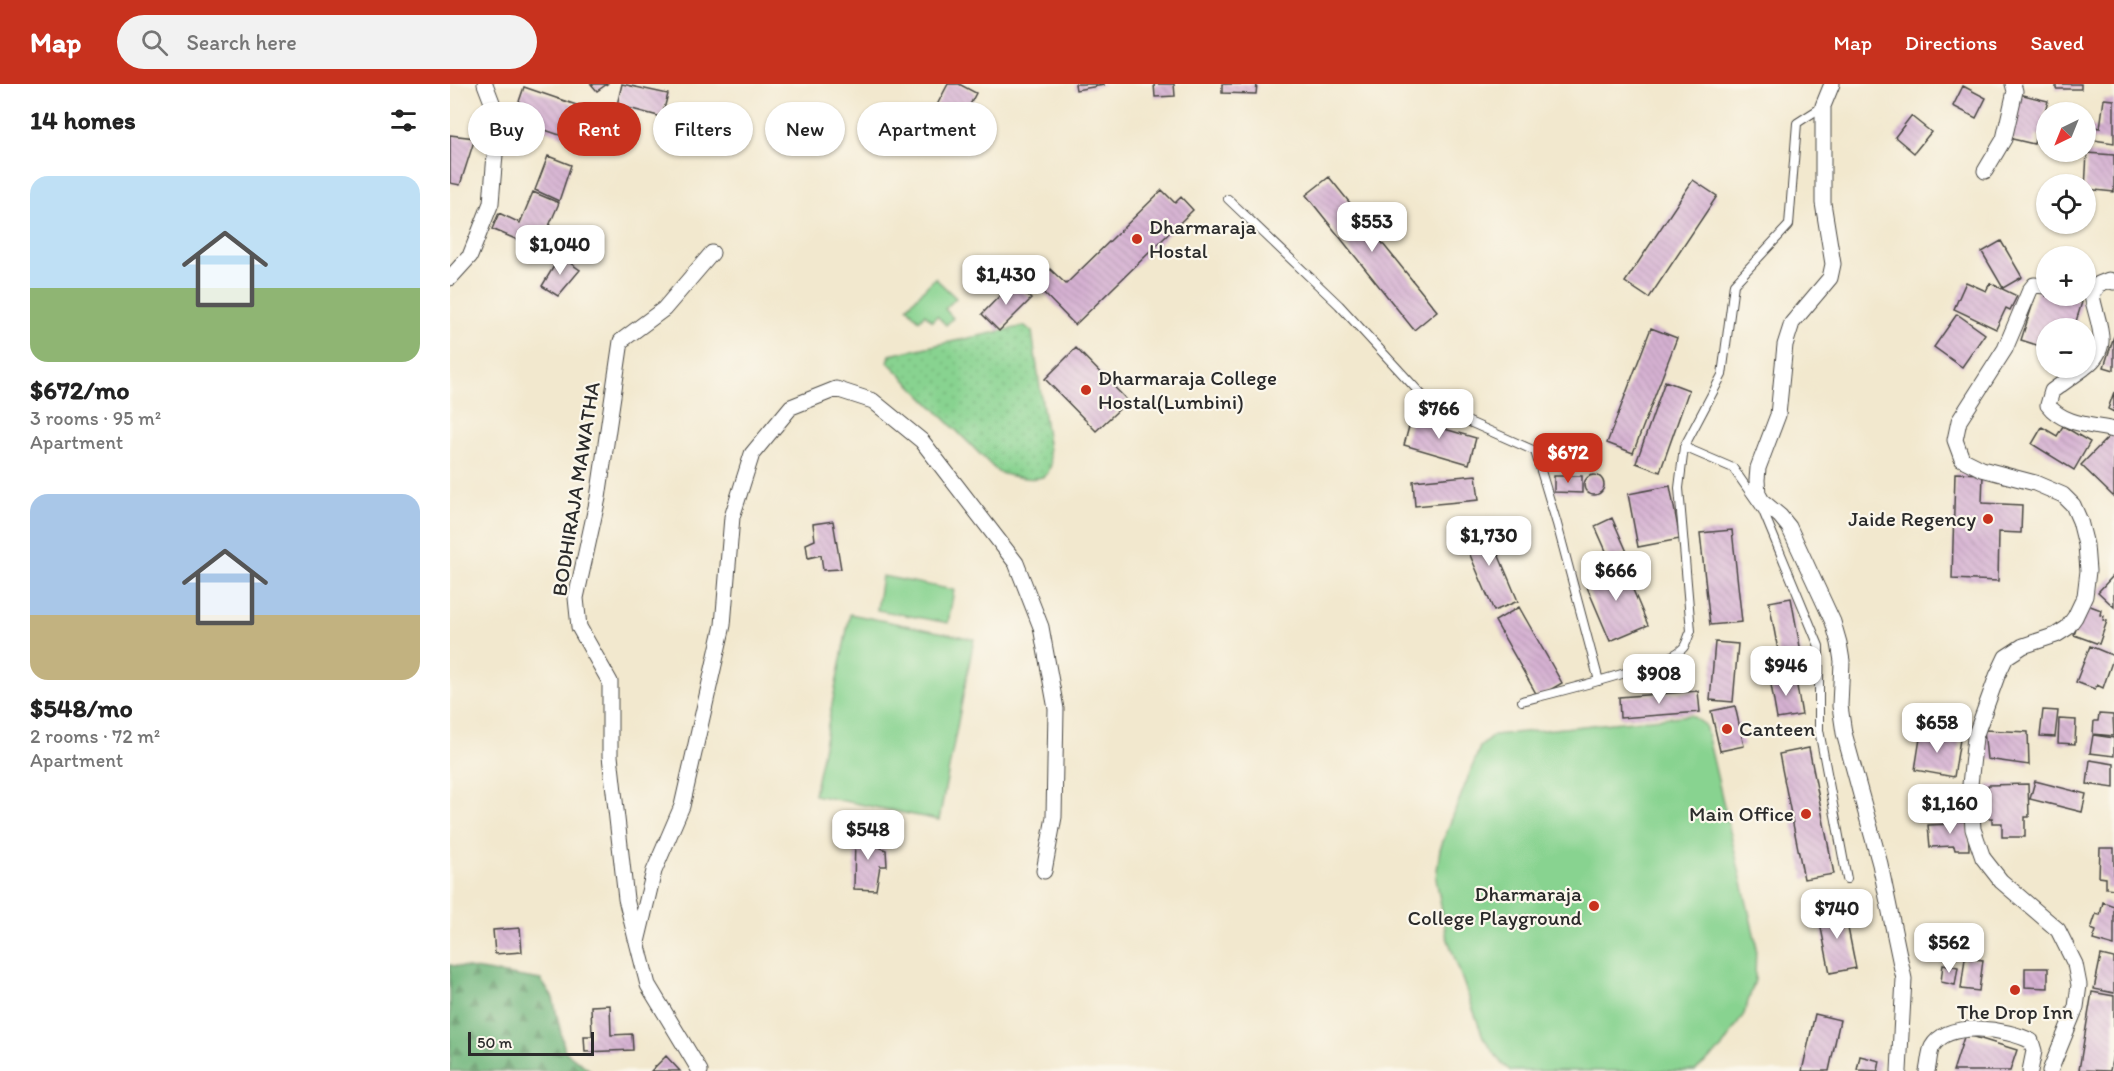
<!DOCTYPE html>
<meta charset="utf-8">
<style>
body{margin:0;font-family:Itim,sans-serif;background:#f2f2f2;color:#222;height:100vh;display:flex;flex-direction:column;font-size:22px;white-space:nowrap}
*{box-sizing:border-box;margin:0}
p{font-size:20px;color:#767676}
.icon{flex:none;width:33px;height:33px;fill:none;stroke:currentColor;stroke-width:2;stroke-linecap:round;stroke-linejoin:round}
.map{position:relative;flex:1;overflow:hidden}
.drawer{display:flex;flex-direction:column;background:#fff;width:450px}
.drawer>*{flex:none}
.top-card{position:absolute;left:18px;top:18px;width:570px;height:54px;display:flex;gap:12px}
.needle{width:39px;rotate:223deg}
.controls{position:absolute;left:1586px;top:18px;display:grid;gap:12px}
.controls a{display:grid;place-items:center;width:60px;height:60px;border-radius:50%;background:#fff;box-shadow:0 2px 4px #0004;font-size:30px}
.scale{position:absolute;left:18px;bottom:15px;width:126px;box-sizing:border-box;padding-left:6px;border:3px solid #2b2b2b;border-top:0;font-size:16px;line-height:21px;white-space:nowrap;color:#2b2b2b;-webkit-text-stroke:4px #fbf7ec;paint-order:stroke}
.price{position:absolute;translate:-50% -51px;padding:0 14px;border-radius:12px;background:#fff;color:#222;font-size:20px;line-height:39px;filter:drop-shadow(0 2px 3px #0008)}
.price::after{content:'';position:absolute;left:50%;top:36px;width:18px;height:14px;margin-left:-9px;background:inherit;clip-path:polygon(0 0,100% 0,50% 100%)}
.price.selected{background:#c8321e;color:#fff}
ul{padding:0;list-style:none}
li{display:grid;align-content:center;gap:12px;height:318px;padding:0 30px}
li span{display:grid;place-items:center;height:186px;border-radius:18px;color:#555}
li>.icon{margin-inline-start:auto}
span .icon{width:108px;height:108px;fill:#fffc;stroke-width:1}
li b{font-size:26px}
h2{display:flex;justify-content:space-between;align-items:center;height:72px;padding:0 30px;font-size:26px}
.pill{padding:0 21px;border-radius:27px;background:#fff;box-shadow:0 2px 4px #0004;font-size:21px;line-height:54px}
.pill.selected{background:#c8321e;color:#fff}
header{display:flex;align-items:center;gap:36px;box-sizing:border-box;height:84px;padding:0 30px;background:#c8321e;color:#fff}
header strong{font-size:28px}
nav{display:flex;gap:33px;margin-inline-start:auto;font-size:21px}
.search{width:420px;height:54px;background:#f2f2f2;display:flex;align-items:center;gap:15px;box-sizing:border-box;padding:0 21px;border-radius:33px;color:#767676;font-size:22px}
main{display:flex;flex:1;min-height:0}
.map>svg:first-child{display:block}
.grass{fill:url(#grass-dots);stroke:#5a7f5e;stroke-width:1.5}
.forest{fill:url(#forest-firs);stroke:#4c7052;stroke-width:1.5}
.garden{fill:#88d390;stroke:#5a7f5e;stroke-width:1.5}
.building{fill:url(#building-back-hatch)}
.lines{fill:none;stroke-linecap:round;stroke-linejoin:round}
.lane-casing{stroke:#494743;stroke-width:10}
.street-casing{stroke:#494743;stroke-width:17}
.lane{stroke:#fff;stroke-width:8}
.street{stroke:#fff;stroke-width:15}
.poi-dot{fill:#c8321e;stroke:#fbf7ec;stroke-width:2}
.labels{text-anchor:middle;stroke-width:4.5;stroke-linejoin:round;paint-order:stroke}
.poi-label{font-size:21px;fill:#2b2b2b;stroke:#fbf7ec;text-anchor:start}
.street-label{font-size:21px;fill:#2b2b2b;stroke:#fbf7ec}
</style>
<header>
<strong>Map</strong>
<div class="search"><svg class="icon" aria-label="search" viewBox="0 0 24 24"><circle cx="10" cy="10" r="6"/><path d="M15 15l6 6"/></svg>Search here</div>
<nav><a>Map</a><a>Directions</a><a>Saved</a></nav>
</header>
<main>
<section class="drawer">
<h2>14 homes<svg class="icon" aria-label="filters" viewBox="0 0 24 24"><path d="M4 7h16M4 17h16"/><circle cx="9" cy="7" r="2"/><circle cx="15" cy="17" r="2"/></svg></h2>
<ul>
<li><span style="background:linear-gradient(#bfe0f5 60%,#8fb573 0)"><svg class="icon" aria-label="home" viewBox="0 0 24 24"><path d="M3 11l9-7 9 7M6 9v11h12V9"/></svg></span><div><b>$672/mo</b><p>3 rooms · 95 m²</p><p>Apartment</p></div></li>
<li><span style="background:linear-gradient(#a9c7e8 65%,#c2b280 0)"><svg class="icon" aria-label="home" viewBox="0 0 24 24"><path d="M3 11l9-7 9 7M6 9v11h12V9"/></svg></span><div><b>$548/mo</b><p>2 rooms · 72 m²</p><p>Apartment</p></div></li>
</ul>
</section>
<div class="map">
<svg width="1664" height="987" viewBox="0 0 1664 987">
<defs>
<pattern id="grass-dots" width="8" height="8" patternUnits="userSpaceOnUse" patternTransform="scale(1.5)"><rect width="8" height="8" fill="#88d390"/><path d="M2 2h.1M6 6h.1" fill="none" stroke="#76b57c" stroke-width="1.8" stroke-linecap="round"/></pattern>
<pattern id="forest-firs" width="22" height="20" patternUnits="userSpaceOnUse" patternTransform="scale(1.5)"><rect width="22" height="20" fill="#6eb57a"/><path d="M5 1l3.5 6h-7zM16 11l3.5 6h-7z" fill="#5b9364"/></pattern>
<pattern id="building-back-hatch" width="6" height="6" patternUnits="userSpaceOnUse" patternTransform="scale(1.5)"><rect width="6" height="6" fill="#d5b1d2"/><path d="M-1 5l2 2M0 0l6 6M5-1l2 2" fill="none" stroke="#b798b4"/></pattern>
</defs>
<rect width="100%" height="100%" fill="#fbf7ec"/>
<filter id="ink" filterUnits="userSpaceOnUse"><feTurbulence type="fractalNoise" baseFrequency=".0167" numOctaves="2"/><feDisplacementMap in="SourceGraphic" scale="12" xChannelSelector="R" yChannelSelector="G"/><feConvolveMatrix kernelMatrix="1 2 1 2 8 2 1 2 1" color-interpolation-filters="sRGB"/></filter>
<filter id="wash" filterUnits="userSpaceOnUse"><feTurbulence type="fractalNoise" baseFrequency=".008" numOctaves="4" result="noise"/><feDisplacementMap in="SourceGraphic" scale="24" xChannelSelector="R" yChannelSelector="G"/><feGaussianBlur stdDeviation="1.35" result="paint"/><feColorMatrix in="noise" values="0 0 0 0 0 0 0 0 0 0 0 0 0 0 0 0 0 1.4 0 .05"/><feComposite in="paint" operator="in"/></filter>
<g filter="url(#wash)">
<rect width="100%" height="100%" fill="#f2e8ce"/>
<path class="grass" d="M575 242 582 248 601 381C599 384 599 388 597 390 589 399 558 392 548 388L438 278 440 271Z"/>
<path class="forest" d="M0 881 91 896 103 914 115 967 141 987H0Z"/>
<path class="garden" d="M485 194 506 214 495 225 503 234 496 241 487 232 482 237 475 230 469 236 457 223Z
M432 492 504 506 498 539 427 526Z
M400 530 524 555 489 736 364 711Z
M1241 631 1255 641 1306 858 1305 896 1294 930 1271 965 1245 987H1061L1052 980 1033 953 996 850 986 794 990 765 1030 663 1044 651Z"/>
<g id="blocks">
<path class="building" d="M141 0H157L147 7Z
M172 0 218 10 212 33 167 21Z
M498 0H509L526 9 513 34 487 21Z
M625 0H654V1L626 6Z
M704 0H724L725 12 705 13Z
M772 0H807L806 10 772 9Z
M1606 0H1631V5H1606Z
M1513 2 1536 14 1526 34 1503 22Z
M74 3 141 26 130 58 63 35Z
M1569 10 1598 17 1593 35 1596 36V53L1586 51 1584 60 1558 54Z
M1654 15 1664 16V59L1637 55 1639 42 1650 44Z
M1461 32 1481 48 1464 69 1445 53Z
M0 51 25 54 10 101 0 99Z
M1637 69 1664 71V108L1635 105Z
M98 72 121 81 109 117 85 106Z
M879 93 987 227 964 246 856 111Z
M1243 96 1267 112 1199 214 1175 198Z
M712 106 725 119 731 113 743 126 625 241 585 200 600 185 616 200Z
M83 108 109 119 89 165 42 145 49 129 70 139Z
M1551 157 1572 193 1553 204 1532 168Z
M110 172 130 186 108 212 92 202Z
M563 198 581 215 549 247 532 230Z
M1516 198 1536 207 1540 199 1567 212 1560 226 1556 224 1546 245 1504 225Z
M1588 204 1596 206V212H1612L1632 218 1624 244H1596V264L1571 256Z
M1507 230 1535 250 1512 283 1484 263Z
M1201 244 1227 254 1183 369 1157 359Z
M1664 252V286L1654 283Z
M626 264 678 317 646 347 595 295Z
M1215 297 1239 306 1210 388 1186 379Z
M1664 308V328L1658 325Z
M963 328 979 332 977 340 1026 354 1019 380 954 361Z
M1613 342 1640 358 1624 386 1582 360 1592 343 1607 352Z
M1662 349 1664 351V413L1631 381Z
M1505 389 1533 390 1532 419 1572 421 1571 449 1549 448 1548 497 1502 495Z
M1134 401a10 10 0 1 1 20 0a10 10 0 1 1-20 0Z
M1026 391 1029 416 965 422 963 397Z
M1104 392H1132V409L1104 408Z
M1220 402 1230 455 1188 463 1178 410Z
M1162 434 1177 468 1160 476 1145 442Z
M383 437 391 485 373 486 371 471 358 474 356 460 365 456 363 440Z
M1035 439 1068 517 1044 527 1011 450Z
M1282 446 1292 538 1260 541 1250 449Z
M1172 480 1198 541 1160 557 1134 496Z
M1664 491V523L1648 508Z
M1341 514 1354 584 1332 588 1319 518Z
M1635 520 1651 526 1650 531 1654 532 1653 536 1657 537 1649 560 1624 551Z
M1069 523 1112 599 1088 613 1045 537Z
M1265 558 1288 560 1283 618 1260 616Z
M1640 562 1664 572 1653 604 1647 601 1645 605 1626 598Z
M1345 591 1352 631 1327 635 1320 595Z
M1248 607 1250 628 1170 634 1169 613Z
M1285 622 1294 662 1270 667 1261 627Z
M1593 626 1608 627 1605 653 1590 652Z
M1649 630 1663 631 1664 652 1643 650 1644 637H1648Z
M1609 635 1626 636 1625 660 1608 659Z
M1534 646 1578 648 1579 681 1537 675Z
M1471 648 1510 655 1504 693 1465 686Z
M1643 651 1664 654V672L1640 669Z
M1359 664 1384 790 1354 795 1329 670Z
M1640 676 1664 680V704L1637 700Z
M1585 697 1636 710 1632 728 1580 715Z
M1578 700 1579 733H1575V753H1552V739H1542V734H1531V711H1538V701Z
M1502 737H1518L1519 766H1505L1504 762 1480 763 1478 741 1502 740Z
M428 749 429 763 436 766 437 782H430L426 806 404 805 405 751Z
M1650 764H1664V805L1656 804V794L1649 793Z
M1653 818 1664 822V862L1643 856 1646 847 1641 845 1646 830 1650 831Z
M1394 824 1406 884 1380 889 1368 829Z
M70 844 72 868 45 870 43 846Z
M1651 871 1664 874V909L1644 905Z
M1515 874 1533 876 1529 907 1511 905Z
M1493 880 1508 883 1505 901 1491 898Z
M1575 884H1598V904L1575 903Z
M1642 908 1664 912V965L1660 987 1629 986Z
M160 921 161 951 182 950 183 966 135 968 134 952H142L141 922Z
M1365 930 1390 936 1379 987H1352Z
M1515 950 1567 966 1560 987H1503Z
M216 972 230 987H201Z
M1410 972 1430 977 1428 987 1407 986Z"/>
</g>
</g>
<g filter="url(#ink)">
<use href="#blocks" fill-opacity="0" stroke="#494743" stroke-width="1.5"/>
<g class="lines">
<g class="lane-casing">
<path id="lane" d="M778 115 889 221 981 321 1085 367 1107 440 1149 597
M1234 363 1283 384 1313 427 1369 562V646L1397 795
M1072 617C1099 610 1220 581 1233 564 1237 560 1238 552 1241 547L1229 404 1234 363 1272 291 1284 200 1339 141 1347 39 1372 23"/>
</g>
<g class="street-casing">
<path id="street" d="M1382 0 1373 22V119L1383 180 1380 194 1342 239 1335 261 1328 331 1308 384 1307 396 1308 410 1312 417 1330 432 1339 443 1383 538 1389 559 1392 577 1390 622 1394 649 1430 780 1454 895 1449 987
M1535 87 1554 55 1565 7 1563 0
M0 194 20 172 41 119 48 34 35 0
M1596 202 1584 201 1580 206 1555 265 1509 337 1505 356 1512 375 1532 385 1585 399 1613 411 1623 421 1630 437 1636 461 1638 487 1635 512 1625 533 1617 544 1606 551 1573 562 1556 573 1547 592 1525 653 1520 701 1523 745 1533 774 1551 797 1608 846 1625 880 1629 901 1626 923 1600 987
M1635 283C1664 262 1646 238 1642 211L1649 200 1659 196 1664 198
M1634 284 1602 307 1598 321C1613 341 1642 341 1664 346
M186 855 176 815 160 672V598L129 543 126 514 148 414 171 257 214 225 262 169
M250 987 198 901 187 858 204 787 232 722 273 541 282 433 302 370 341 323 386 305 423 317 472 357 566 479 591 543 606 625 604 733 594 787
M1477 987C1479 980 1479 969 1482 963 1498 935 1558 945 1581 957L1584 967 1580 987"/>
</g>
<use href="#lane" class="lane"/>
<use href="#street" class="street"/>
</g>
</g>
<g class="poi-dot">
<circle cx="687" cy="155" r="6"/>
<circle cx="636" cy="306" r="6"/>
<circle cx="1538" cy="435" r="6"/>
<circle cx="1277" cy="645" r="6"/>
<circle cx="1356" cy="730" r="6"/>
<circle cx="1144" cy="822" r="6"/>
<circle cx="1565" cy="906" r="6"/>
</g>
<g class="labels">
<g class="poi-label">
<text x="699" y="150">Dharmaraja<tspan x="699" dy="24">Hostal</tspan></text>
<text x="648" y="301">Dharmaraja College<tspan x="648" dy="24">Hostal(Lumbini)</tspan></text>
<text x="1526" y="442" text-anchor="end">Jaide Regency</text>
<text x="1289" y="652">Canteen</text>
<text x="1344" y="737" text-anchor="end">Main Office</text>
<text x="1132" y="817" text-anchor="end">Dharmaraja<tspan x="1132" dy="24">College Playground</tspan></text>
<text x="1565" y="935" text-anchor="middle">The Drop Inn</text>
</g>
<g class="street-label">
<text transform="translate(126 405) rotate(-81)" y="7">BODHIRAJA MAWATHA</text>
</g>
</g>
</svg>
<div class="controls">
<a><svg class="needle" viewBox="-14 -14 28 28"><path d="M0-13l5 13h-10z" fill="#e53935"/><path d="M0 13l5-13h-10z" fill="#767676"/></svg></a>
<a><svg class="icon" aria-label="locate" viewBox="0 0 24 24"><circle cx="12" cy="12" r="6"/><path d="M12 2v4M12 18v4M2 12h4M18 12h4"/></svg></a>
<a>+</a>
<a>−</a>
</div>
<div class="scale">50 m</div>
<b class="price" style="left:922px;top:169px">$553</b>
<b class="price" style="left:110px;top:192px">$1,040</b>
<b class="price" style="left:556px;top:222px">$1,430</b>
<b class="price" style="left:989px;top:356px">$766</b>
<b class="price selected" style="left:1118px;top:400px">$672</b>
<b class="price" style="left:1039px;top:483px">$1,730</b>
<b class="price" style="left:1166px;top:518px">$666</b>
<b class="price" style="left:1336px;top:613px">$946</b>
<b class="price" style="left:1209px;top:621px">$908</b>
<b class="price" style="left:1487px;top:670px">$658</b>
<b class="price" style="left:1500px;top:751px">$1,160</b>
<b class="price" style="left:418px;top:777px">$548</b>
<b class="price" style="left:1387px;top:856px">$740</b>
<b class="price" style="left:1499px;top:890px">$562</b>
<div class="top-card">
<a class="pill">Buy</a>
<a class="pill selected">Rent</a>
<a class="pill">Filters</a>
<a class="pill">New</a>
<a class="pill">Apartment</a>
</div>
</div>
</main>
